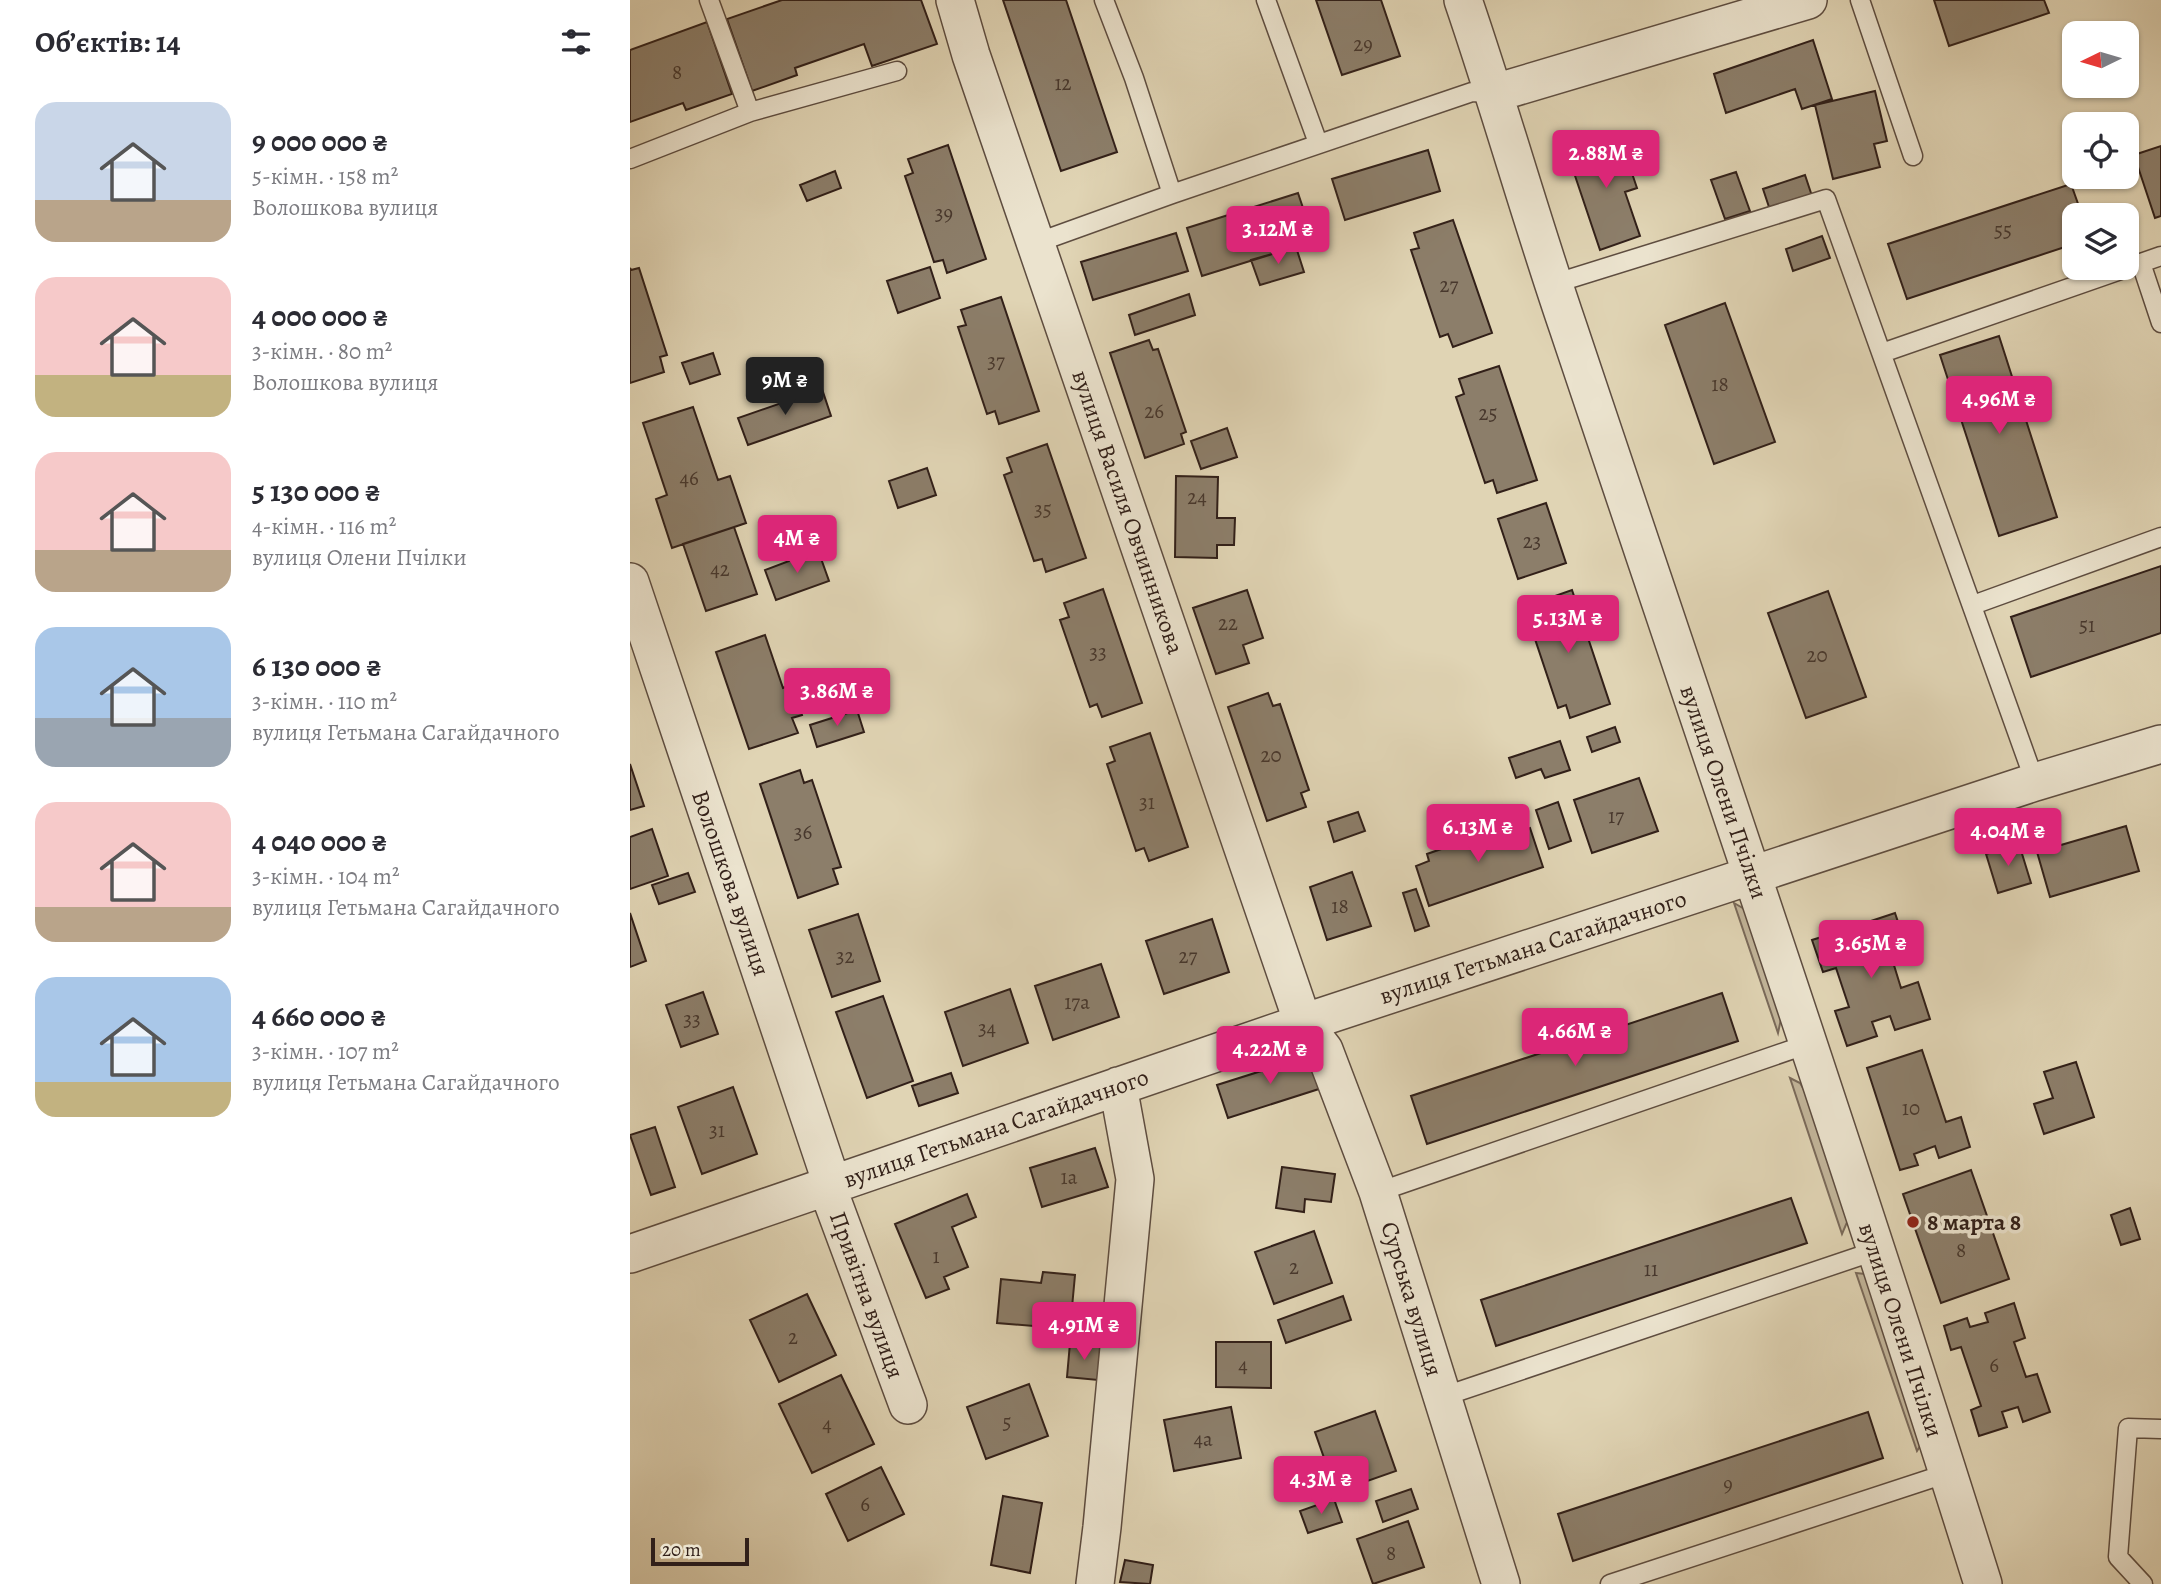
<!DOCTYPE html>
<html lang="uk">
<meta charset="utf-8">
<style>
body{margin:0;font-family:Alegreya,serif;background:#f7f7f7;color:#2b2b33;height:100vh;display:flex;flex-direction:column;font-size:26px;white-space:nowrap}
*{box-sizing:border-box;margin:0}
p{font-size:23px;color:#7c7c81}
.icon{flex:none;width:38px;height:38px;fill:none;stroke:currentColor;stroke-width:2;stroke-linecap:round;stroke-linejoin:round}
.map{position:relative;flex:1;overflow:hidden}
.drawer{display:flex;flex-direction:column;background:#fff;width:630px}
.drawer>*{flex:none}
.needle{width:46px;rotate:265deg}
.buttons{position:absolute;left:1432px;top:21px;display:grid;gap:14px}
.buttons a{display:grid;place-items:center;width:77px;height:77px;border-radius:14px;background:#fff;box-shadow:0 2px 5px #0004;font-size:35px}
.scale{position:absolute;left:21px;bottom:18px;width:98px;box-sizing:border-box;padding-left:7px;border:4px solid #322019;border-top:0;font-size:19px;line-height:24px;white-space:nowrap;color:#322019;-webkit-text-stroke:5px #ebe3ce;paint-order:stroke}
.price{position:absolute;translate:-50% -60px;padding:0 16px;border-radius:7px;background:#db2777;color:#fff;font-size:23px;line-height:46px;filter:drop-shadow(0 2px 4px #0008)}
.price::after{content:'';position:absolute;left:50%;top:42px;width:21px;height:16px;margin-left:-10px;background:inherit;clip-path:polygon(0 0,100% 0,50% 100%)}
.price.current{background:#222;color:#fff}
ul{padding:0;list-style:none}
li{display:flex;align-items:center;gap:21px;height:175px;padding:0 35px}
li span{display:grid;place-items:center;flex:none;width:196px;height:140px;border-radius:21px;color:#555}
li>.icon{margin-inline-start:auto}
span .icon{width:84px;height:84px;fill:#fffc;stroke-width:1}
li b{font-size:30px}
h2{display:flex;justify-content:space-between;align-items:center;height:84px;padding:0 35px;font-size:30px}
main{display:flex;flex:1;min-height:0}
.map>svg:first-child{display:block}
.green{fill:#c2b59a;stroke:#7a6a5a;stroke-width:2}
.building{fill:#8c7e6a;stroke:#322019;stroke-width:2}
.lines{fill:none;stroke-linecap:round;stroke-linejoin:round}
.lane-casing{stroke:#5e4d40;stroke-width:21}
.street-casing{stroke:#5e4d40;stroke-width:40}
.lane{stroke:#ebe3ce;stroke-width:18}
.street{stroke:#ebe3ce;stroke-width:37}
.poi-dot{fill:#8f2418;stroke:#ebe3ce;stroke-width:2.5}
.labels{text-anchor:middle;stroke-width:7;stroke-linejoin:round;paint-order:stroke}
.number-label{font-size:21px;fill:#48382d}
.street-label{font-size:24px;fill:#322019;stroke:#ebe3ce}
.poi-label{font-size:24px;font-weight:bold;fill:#322019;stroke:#ebe3ce;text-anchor:start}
</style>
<main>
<section class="drawer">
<h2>Об’єктів: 14<svg class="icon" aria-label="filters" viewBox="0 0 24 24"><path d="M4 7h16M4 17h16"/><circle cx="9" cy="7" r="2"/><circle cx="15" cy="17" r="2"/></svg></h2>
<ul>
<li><span style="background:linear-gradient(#c9d6e8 70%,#b9a48a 0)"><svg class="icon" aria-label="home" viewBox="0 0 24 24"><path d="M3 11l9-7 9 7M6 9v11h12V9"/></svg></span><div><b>9 000 000 ₴</b><p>5-кімн. · 158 m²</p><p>Волошкова вулиця</p></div></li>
<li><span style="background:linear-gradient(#f6c9c9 70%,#c2b280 0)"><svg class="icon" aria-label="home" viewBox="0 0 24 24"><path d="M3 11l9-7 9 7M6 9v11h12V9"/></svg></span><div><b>4 000 000 ₴</b><p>3-кімн. · 80 m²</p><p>Волошкова вулиця</p></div></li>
<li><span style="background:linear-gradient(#f6c9c9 70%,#b9a48a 0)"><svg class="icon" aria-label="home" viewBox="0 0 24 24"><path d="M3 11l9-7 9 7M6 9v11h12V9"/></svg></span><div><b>5 130 000 ₴</b><p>4-кімн. · 116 m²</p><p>вулиця Олени Пчілки</p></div></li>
<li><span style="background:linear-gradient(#a9c7e8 65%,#9aa5b1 0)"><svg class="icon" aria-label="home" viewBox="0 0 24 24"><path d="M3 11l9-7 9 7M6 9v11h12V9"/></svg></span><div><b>6 130 000 ₴</b><p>3-кімн. · 110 m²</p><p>вулиця Гетьмана Сагайдачного</p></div></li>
<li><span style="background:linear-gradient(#f6c9c9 75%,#b9a48a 0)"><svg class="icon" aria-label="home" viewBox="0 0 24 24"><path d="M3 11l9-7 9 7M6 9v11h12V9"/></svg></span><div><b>4 040 000 ₴</b><p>3-кімн. · 104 m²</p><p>вулиця Гетьмана Сагайдачного</p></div></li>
<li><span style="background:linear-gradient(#a9c7e8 75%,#c2b280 0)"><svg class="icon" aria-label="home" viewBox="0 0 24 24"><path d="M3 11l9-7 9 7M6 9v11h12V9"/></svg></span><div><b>4 660 000 ₴</b><p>3-кімн. · 107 m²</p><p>вулиця Гетьмана Сагайдачного</p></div></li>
</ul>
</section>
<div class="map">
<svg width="1531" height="1584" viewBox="0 0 1531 1584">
<rect width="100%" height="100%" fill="#e0d4b4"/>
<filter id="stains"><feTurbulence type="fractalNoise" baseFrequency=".00286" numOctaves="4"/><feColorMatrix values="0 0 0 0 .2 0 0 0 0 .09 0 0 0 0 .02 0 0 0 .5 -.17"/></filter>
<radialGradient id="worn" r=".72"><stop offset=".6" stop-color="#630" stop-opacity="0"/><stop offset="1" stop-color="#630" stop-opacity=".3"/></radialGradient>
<path class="green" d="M1104 903 1116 910 1152 1014 1148 1033Z
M1160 1078 1170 1083 1176 1093 1218 1220 1212 1234Z
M1226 1273 1235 1274 1292 1443 1287 1451Z"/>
<path class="building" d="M152 0H291L307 44 242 66 234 44 165 68 167 75 122 91 97 19Z
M373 0H436L487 152 431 171Z
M686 0H751L770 56 712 75Z
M1304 0H1414L1419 13 1319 46Z
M77 22 102 94 56 110 53 103 0 122V50Z
M1183 40 1202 99 1172 109 1165 89 1096 113 1084 74Z
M1245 91 1257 141 1244 144 1250 167 1203 179 1185 105Z
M989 135 1007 188 995 192 1010 236 970 250 937 152Z
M318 145 356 259 317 273 313 260 304 262 275 176 283 173 278 159Z
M1531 146V216L1525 218 1504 155Z
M798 150 810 191 715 220 702 179Z
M205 171 211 188 177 201 170 185Z
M1106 172 1120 211 1095 219 1081 180Z
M1175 175 1183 199 1141 213 1133 189Z
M1441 184 1452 215H1444V244L1277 299 1258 244Z
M668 193 684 241 572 276 557 228Z
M823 220 862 333 823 347 818 334 810 337 781 250 789 248 784 233Z
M546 233 558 271 463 300 451 262Z
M1192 236 1200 258 1163 271 1156 249Z
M666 247 674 272 630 285 621 260Z
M300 267 310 298 268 313 257 281Z
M0 268 1 270 9 268 37 355 30 357 34 372 0 383Z
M559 294 565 315 505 335 499 315Z
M371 297 409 411 369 424 365 411 357 414 328 327 336 325 331 310Z
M1095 303 1145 442 1084 464 1035 325Z
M1369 336 1427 517 1369 536 1310 355Z
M519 340 523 350 528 349 556 432 551 434 554 444 515 458 480 353Z
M83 353 90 374 60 384 52 363Z
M869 366 907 480 867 493 863 480 855 483 826 397 834 394 829 379Z
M192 389 201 416 118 445 108 418Z
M63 407 88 480 100 476 116 523 42 548 26 499 37 495 13 423Z
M597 428 607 457 571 469 561 441Z
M417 444 456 558 416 572 412 559 404 561 374 475 382 472 377 458Z
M297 468 306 495 268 508 259 481Z
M546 476 588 477 587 518H605L604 545H587V558L545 557Z
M916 503 936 563 888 579 868 519Z
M104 527 127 594 76 611 53 544Z
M188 550 199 581 146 600 135 570Z
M1531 566V633L1401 677 1381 617Z
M473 589 512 703 472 717 467 704 460 707 430 620 439 617 434 603Z
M617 590 633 638 613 645 619 663 586 674 563 608Z
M942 590 980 704 940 718 936 705 928 708 899 621 907 618 902 604Z
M1198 591 1236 697 1176 718 1138 613Z
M135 635 153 688 162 685 172 715 162 718 168 733 119 749 86 652Z
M638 693 643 706 650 704 679 790 671 793 676 807 637 821 598 707Z
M227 710 234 732 187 747 180 725Z
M985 727 990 742 962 752 957 737Z
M520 733 558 847 519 861 514 848 506 851 477 764 485 761 480 747Z
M930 741 940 770 915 778 911 769 886 778 879 758Z
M0 764 14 806 0 810Z
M170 770 174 783 182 780 211 867 203 869 208 884 168 898 130 784Z
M1009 778 1028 831 962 853 944 800Z
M928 802 941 841 919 849 906 810Z
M728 812 735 831 704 842 698 822Z
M883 824 886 833 900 828 913 867 799 906 786 866 799 861 797 854Z
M1496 826 1509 871 1420 897 1407 852Z
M22 829 38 876 0 889V837Z
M1389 844 1401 883 1368 893 1356 854Z
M722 872 741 926 697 940 680 887Z
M58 873 65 892 29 904 22 885Z
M786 889 799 926 785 931 773 893Z
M0 913 16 961 0 967Z
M1265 913 1275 943 1259 949 1271 988 1288 982 1300 1019 1265 1030 1260 1016 1242 1022 1247 1036 1217 1046 1205 1011 1219 1007 1206 968 1193 972 1182 940 1208 932 1211 941 1232 934 1229 925Z
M228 914 250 981 202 997 179 930Z
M582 919 599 972 534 994 516 941Z
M471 964 489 1017 423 1040 405 986Z
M380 989 398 1043 333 1066 315 1012Z
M73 992 88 1034 51 1047 36 1005Z
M1092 993 1108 1041 797 1144 781 1096Z
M253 996 283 1081 237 1098 206 1012Z
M1292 1050 1316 1122 1331 1117 1340 1147 1309 1158 1305 1146 1284 1154 1288 1165 1270 1170 1237 1068Z
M682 1055 692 1088 598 1118 587 1085Z
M1446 1062 1464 1117 1414 1134 1404 1104 1423 1098 1414 1072Z
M321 1073 328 1093 289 1106 282 1086Z
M103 1087 127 1154 72 1174 48 1107Z
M25 1127 45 1187 21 1195 0 1135Z
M465 1148 478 1187 412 1207 400 1168Z
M652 1167 705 1174 701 1202 675 1199 674 1212 646 1208Z
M1341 1170 1379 1279 1311 1303 1273 1194Z
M337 1194 346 1217 322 1227 338 1267 314 1277 319 1289 296 1298 265 1224Z
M1161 1198 1177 1243 866 1346 851 1300Z
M1500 1208 1510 1239 1491 1245 1481 1215Z
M684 1231 702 1283 644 1304 625 1252Z
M413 1272 445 1275 440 1329 367 1323 371 1279 411 1283Z
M177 1294 206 1355 149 1382 120 1320Z
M713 1296 721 1320 656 1343 648 1320Z
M1384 1303 1395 1338 1384 1342 1396 1377 1407 1374 1420 1412 1393 1422 1388 1407 1372 1412 1377 1427 1349 1436 1341 1410 1351 1406 1331 1347 1321 1350 1314 1326 1337 1318 1340 1327 1358 1322 1355 1313Z
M586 1342H641V1388L586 1387Z
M440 1343 471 1346 468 1380 437 1377Z
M211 1375 244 1444 182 1473 149 1404Z
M399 1384 418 1436 356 1459 337 1407Z
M601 1407 611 1458 544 1471 534 1420Z
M745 1411 766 1471 706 1492 685 1432Z
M1238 1412 1253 1458 943 1561 928 1514Z
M251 1467 274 1514 218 1541 196 1494Z
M781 1489 788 1509 753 1522 746 1501Z
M373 1496 412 1503 400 1573 361 1565Z
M704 1499 712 1522 678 1533 670 1511Z
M778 1521 794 1567 743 1584 727 1539Z
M495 1560 523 1565 520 1584 490 1582Z"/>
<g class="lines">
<g class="lane-casing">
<path id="lane" d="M79 0 120 112
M474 0 504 78 542 194
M636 0 688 143
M1230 0 1283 156
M0 159 120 112 267 71
M406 243 542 194 842 92 865 93
M1511 263 1531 323
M923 284 1196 199 1405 782
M1252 353 1531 256
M1343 605 1531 537
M748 1192 1178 1044
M812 1397 1245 1251
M980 1584 1318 1473
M1513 1584 1488 1557 1498 1428 1531 1429"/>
</g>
<g class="street-casing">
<path id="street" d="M325 0 341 55 673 1023 694 1050 748 1192 871 1584
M833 0C870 108 901 219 938 327 1078 745 1221 1163 1353 1584
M865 93 1178 0
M0 582 202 1184V1200L278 1405
M0 1254 673 1023 1405 782 1531 744
M465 1584 472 1527 505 1179 488 1086"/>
</g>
<use href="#lane" class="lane"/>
<use href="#street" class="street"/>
</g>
<circle class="poi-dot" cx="1283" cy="1222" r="7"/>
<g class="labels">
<g class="number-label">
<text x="733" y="51">29</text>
<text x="47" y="79">8</text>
<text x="433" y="90">12</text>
<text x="314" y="220">39</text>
<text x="1373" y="237">55</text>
<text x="819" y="292">27</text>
<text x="366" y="368">37</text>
<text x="1090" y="391">18</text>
<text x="524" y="418">26</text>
<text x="858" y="420">25</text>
<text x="59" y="485">46</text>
<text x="567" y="504">24</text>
<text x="413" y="516">35</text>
<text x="902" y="548">23</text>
<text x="90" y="576">42</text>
<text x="598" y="630">22</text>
<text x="1457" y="632">51</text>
<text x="468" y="659">33</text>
<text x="1187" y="662">20</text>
<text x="641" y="762">20</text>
<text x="517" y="809">31</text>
<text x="986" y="823">17</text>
<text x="173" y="839">36</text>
<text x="710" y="913">18</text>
<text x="215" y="963">32</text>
<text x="558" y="963">27</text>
<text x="447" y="1009">17а</text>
<text x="62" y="1026">33</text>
<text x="357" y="1035">34</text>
<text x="1281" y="1115">10</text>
<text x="87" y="1137">31</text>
<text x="439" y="1184">1а</text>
<text x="1331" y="1257">8</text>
<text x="306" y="1263">1</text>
<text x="664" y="1274">2</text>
<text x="1021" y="1276">11</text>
<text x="163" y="1344">2</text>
<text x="613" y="1372">4</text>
<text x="1364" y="1372">6</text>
<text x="377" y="1429">5</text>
<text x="197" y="1431">4</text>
<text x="573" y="1446">4а</text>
<text x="1098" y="1491">9</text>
<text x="235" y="1511">6</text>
<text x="761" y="1560">8</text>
</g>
<g class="street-label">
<text transform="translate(498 512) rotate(71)" y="8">вулиця Василя Овчинникова</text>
<text transform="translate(1094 792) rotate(71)" y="8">вулиця Олени Пчілки</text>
<text transform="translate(101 883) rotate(71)" y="8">Волошкова вулиця</text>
<text transform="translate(903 947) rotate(-18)" y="8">вулиця Гетьмана Сагайдачного</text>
<text transform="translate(366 1128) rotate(-19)" y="8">вулиця Гетьмана Сагайдачного</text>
<text transform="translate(237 1295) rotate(70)" y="8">Привітна вулиця</text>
<text transform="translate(782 1299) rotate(73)" y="8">Сурська вулиця</text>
<text transform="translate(1271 1330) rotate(72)" y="8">вулиця Олени Пчілки</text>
</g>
<g class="poi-label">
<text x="1297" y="1230">8 марта 8</text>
</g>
</g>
<rect width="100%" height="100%" filter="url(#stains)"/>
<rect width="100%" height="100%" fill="url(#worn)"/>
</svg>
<div class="buttons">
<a><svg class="needle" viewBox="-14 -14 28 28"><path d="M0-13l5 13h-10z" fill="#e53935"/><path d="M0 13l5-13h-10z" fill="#7c7c81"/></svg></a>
<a><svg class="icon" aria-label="locate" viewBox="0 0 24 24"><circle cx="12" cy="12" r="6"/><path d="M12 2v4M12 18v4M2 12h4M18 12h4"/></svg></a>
<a><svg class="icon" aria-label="layers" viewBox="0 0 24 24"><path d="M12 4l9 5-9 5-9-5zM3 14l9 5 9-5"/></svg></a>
</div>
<div class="scale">20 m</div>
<b class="price" style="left:976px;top:190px">2.88M ₴</b>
<b class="price" style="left:648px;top:266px">3.12M ₴</b>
<b class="price current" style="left:155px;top:417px">9M ₴</b>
<b class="price" style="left:1369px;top:436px">4.96M ₴</b>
<b class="price" style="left:167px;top:575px">4M ₴</b>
<b class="price" style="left:938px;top:655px">5.13M ₴</b>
<b class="price" style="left:207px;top:728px">3.86M ₴</b>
<b class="price" style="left:848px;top:864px">6.13M ₴</b>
<b class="price" style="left:1378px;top:868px">4.04M ₴</b>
<b class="price" style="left:1241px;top:980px">3.65M ₴</b>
<b class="price" style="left:945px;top:1068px">4.66M ₴</b>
<b class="price" style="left:640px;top:1086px">4.22M ₴</b>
<b class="price" style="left:454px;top:1362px">4.91M ₴</b>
<b class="price" style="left:691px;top:1516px">4.3M ₴</b>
</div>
</main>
